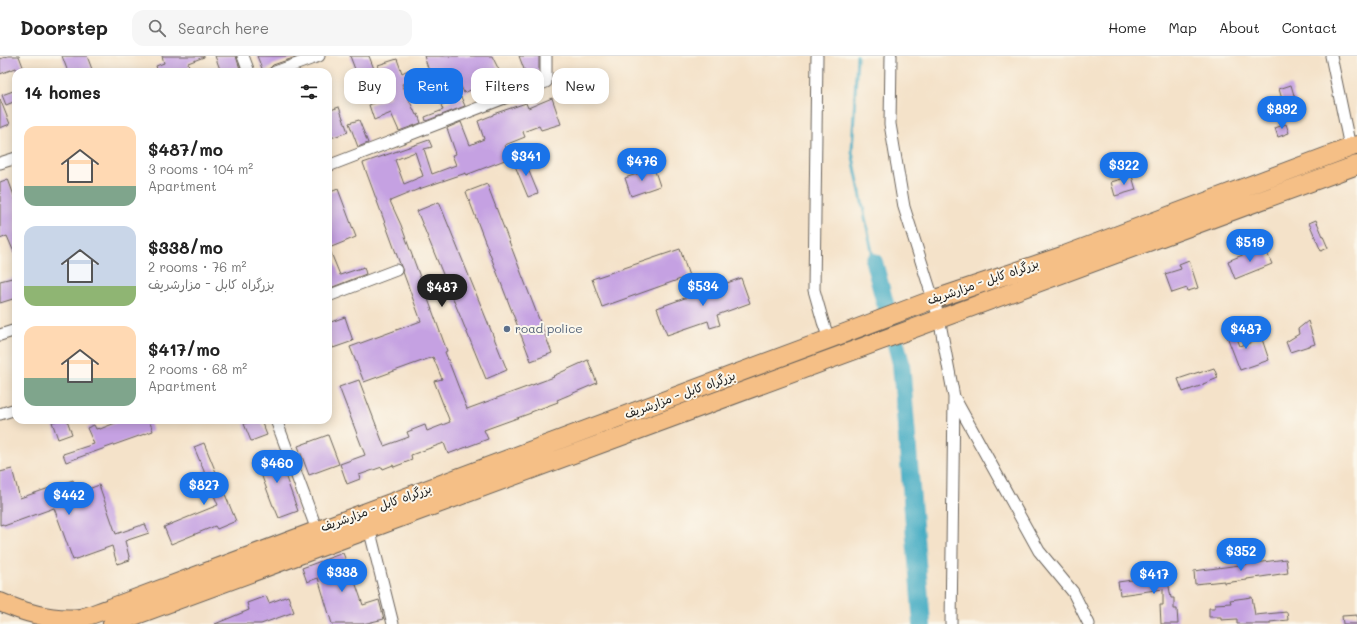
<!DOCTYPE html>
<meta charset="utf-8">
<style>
body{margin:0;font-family:Mali,"Playpen Sans Arabic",sans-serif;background:#f6f6f6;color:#222;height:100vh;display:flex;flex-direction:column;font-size:15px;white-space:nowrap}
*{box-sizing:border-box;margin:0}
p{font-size:13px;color:#767676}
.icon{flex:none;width:22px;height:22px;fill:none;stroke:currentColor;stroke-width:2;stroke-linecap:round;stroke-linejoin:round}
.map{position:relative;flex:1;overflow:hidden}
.sheet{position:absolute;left:12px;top:12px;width:320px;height:356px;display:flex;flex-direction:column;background:#fff;border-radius:12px;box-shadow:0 2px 10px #0003}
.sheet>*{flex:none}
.guide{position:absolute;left:344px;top:12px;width:380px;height:36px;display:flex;gap:8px}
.price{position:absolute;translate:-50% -34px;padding:0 9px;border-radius:14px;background:#1a73e8;color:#fff;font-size:13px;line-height:26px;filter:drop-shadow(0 1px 2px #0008)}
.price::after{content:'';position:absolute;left:50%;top:24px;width:12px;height:9px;margin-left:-6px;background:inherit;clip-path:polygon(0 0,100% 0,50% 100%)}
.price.on{background:#222;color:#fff}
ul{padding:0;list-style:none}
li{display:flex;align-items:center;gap:12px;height:100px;padding:0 12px}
li span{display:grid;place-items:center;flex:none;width:112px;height:80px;border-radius:12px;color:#555}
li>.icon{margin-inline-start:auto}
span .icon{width:48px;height:48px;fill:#fffc;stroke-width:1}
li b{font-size:17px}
h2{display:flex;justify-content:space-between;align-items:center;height:48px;padding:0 12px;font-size:17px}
.chip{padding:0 14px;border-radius:12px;background:#fff;box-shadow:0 2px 10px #0003;font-size:14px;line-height:36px}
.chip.on{background:#1a73e8;color:#fff}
header{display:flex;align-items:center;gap:24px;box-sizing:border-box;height:56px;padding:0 20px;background:#fff;border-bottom:1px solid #e0e0e0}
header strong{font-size:19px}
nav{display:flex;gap:22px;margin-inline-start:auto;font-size:14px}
.search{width:280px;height:36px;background:#f6f6f6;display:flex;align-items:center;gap:10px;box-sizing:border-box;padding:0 14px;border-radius:12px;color:#767676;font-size:15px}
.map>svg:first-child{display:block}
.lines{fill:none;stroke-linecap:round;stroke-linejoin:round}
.stream{stroke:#43abc3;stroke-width:3}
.river{stroke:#43abc3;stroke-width:18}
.building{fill:#c5a1e2;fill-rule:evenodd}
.minor-casing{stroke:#686159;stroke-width:13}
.trunk-casing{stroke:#686159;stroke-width:20}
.minor{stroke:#fff;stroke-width:11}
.trunk{stroke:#f5bf86;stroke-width:18}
.service-dot{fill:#5c6f8a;stroke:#fbf7ec;stroke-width:1.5}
.labels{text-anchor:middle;stroke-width:4;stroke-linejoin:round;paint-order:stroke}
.street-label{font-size:12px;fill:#1c1c1c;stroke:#fbf7ec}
.service-label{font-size:12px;fill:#4e5e75;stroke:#fbf7ec;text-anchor:start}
</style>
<header>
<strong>Doorstep</strong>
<div class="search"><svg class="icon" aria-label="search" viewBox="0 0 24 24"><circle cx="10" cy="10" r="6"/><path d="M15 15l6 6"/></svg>Search here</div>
<nav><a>Home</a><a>Map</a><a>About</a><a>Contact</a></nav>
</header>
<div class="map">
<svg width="1357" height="568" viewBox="0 0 1357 568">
<rect width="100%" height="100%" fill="#fbf7ec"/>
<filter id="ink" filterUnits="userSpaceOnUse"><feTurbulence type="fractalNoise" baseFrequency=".025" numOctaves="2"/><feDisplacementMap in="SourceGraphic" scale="8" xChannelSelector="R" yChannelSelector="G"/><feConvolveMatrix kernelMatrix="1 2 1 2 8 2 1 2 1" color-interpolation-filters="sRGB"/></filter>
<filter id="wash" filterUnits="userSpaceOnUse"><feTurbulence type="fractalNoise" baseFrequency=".012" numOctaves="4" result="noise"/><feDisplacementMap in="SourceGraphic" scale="16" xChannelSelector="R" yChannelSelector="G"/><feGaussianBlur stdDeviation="0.9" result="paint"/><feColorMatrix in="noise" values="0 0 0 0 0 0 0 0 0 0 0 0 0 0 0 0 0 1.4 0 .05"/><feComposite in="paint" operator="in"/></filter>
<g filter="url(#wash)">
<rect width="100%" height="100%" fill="#f4e2c9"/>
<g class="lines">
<path class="stream" d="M857 0 852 96 874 206"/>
<path class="river" d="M874 206 901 307 922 568"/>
</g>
<g id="blocks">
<path class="building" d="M8 0H19L25 16H17L16 12 0 18V3Z
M62 0H87L93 16H68Z
M162 0H204V1L188 7 190 13 182 16H158L156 10 164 7Z
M215 0H236L240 13 233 16H221Z
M257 0H299L273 9 269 13 263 15Z
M350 0H369L376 18 359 24Z
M424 0H492L502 20 464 37 457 21 434 30Z
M519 0H539V20L528 24Z
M397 3 402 17 408 14 412 24 402 28 416 59 418 58 421 67 399 75 391 57 374 64 369 49 390 41 378 9Z
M1291 29 1296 46 1284 50 1279 33Z
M16 34V45L6 49 2 39Z
M461 41 465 50 426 65 425 61 443 54 441 49Z
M552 42 561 68 541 74 539 70 523 76 525 81 505 89 510 102 466 119V117L419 133 390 145 401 169 447 295 445 296 467 353 554 321 553 320 588 304 597 327 557 344 558 346 531 356V357L484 374 488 383 448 398 444 387 411 399 412 404 394 411 393 409 383 413 382 411 359 419 360 423 347 428 340 408 365 399 339 331 359 324 384 390 409 381 407 376 425 369 427 375 450 366 434 325 442 323 433 301 364 326 350 291 421 265 363 107 429 84 432 91 424 93 432 118 456 109 452 99 456 98 447 72 461 66 470 89 484 83 478 65 493 59V58L526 47 528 52ZM415 96 423 120 404 128 395 104Z
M0 43 10 68 0 72Z
M339 51 348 76 328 83V55Z
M359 64 368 87 358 91 349 67Z
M1286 68 1289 77 1278 81 1275 72Z
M523 101 538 137 528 141 513 105Z
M654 112 660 130 631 140 625 122Z
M1132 120 1136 134 1115 140 1111 126Z
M8 123 16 145V201L7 180 0 183V126Z
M487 128 552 297 531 305 466 136Z
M338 133 356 181 329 192 340 219 364 211 366 218 328 233V137Z
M439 146 507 314 486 323 417 155Z
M1316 164 1328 192 1321 195 1309 167Z
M1264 190 1272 208 1235 223 1228 205Z
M680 193 689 220 602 251 592 223Z
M1189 204 1198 232 1188 235 1187 232 1172 237 1165 218 1181 213 1179 208Z
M16 221V242L0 247V225Z
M741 222 750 247 717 259 720 269 710 272 708 265 667 279 657 252Z
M345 261 353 285 333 292 328 276V267Z
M1308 265 1315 288 1290 296 1286 286 1299 278 1298 273Z
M1231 267 1240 290 1262 283 1269 304 1240 314 1223 270Z
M1214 312 1218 322 1203 328V329L1183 336 1178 323 1199 316V317Z
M59 364H67L72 378 58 383 52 366Z
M123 364H149L153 375 66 406 63 398 94 388 87 372 94 369 96 373 99 372 100 373Z
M254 364H261L267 379 251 385 244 368Z
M328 379 339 408 309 419 298 390Z
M204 387 236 465 217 473 215 470 171 488 164 471 218 449 194 391Z
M276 394 298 455 279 462 274 450H273L255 402Z
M12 413 20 442 73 424 78 437 99 429 116 478 145 468 149 477 125 485 130 504 117 508 112 490 73 504 54 452 4 470 3 468 0 469V416Z
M343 497 352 520H353L363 549 379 544 384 563 363 568H332L318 522 307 526 302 512Z
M1286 503 1288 517 1247 523V524L1224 527V525L1195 528 1194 515Z
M1167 519 1171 542H1174V553H1177L1178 568H1161L1160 549H1163V533L1120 539 1118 526Z
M266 540 269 547 288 540 294 556 261 568H215L249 554 247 547Z
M1252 541 1255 559 1287 556 1288 564 1270 566V568H1237V563L1221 564V561H1209V552H1215V548L1231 547 1230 544Z
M1357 559V568H1343L1342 560Z"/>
</g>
</g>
<g filter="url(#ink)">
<use href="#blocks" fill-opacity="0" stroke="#686159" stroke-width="1"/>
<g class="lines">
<g class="minor-casing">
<path id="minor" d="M243 0 249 16
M817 0 814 234 823 266 829 283
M891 0 890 68 904 151 939 262 954 341 1039 495 1073 536 1089 568
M1331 0 1350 91
M275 16 319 0
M0 107 16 102
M328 110 546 26V0
M328 240 396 214
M0 279 16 274
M0 358 16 353
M276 364 317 474
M368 468 393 568
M951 568 954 342"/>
</g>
<g class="trunk-casing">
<path id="trunk" d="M0 546C25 557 52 565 80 562 90 560 100 555 110 552L829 283 932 244 1062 200 1357 89
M112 568 1357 109"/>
</g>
<use href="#minor" class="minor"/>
<use href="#trunk" class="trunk"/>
</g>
</g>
<circle class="service-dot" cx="507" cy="273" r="4"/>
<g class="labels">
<g class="street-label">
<text transform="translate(983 226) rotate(-19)" y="4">بزرگراه کابل - مزارشریف</text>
<text transform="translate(680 339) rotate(-20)" y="4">بزرگراه کابل - مزارشریف</text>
<text transform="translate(376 452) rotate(-20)" y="4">بزرگراه کابل - مزارشریف</text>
</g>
<g class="service-label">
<text x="515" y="277">road police</text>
</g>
</g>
</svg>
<b class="price" style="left:1282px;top:74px">$892</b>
<b class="price" style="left:526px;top:121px">$341</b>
<b class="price" style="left:642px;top:126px">$476</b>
<b class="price" style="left:1124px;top:130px">$322</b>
<b class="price" style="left:1250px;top:207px">$519</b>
<b class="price" style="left:703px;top:251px">$534</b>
<b class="price on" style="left:442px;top:252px">$487</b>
<b class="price" style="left:1246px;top:294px">$487</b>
<b class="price" style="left:277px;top:428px">$460</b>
<b class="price" style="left:204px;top:450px">$827</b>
<b class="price" style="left:69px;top:460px">$442</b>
<b class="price" style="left:1241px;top:516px">$352</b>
<b class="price" style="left:342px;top:537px">$338</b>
<b class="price" style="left:1154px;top:539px">$417</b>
<div class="guide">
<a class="chip">Buy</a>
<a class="chip on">Rent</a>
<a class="chip">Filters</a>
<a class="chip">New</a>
</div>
<section class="sheet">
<h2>14 homes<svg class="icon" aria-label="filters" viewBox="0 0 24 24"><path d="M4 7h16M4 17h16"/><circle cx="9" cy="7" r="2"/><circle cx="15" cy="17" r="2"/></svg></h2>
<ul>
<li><span style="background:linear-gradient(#ffd9b3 75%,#7fa58c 0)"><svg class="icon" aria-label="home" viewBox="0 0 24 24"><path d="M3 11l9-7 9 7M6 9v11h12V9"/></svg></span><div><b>$487/mo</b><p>3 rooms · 104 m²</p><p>Apartment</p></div></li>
<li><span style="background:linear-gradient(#c9d6e8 75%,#8fb573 0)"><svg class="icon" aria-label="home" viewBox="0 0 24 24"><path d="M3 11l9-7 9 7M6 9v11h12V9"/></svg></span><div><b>$338/mo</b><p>2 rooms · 76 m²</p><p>بزرگراه کابل - مزارشریف</p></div></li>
<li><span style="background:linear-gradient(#ffd9b3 65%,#7fa58c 0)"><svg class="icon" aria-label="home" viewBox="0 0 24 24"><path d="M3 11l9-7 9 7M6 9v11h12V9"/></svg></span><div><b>$417/mo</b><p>2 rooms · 68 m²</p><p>Apartment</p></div></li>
</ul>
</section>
</div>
